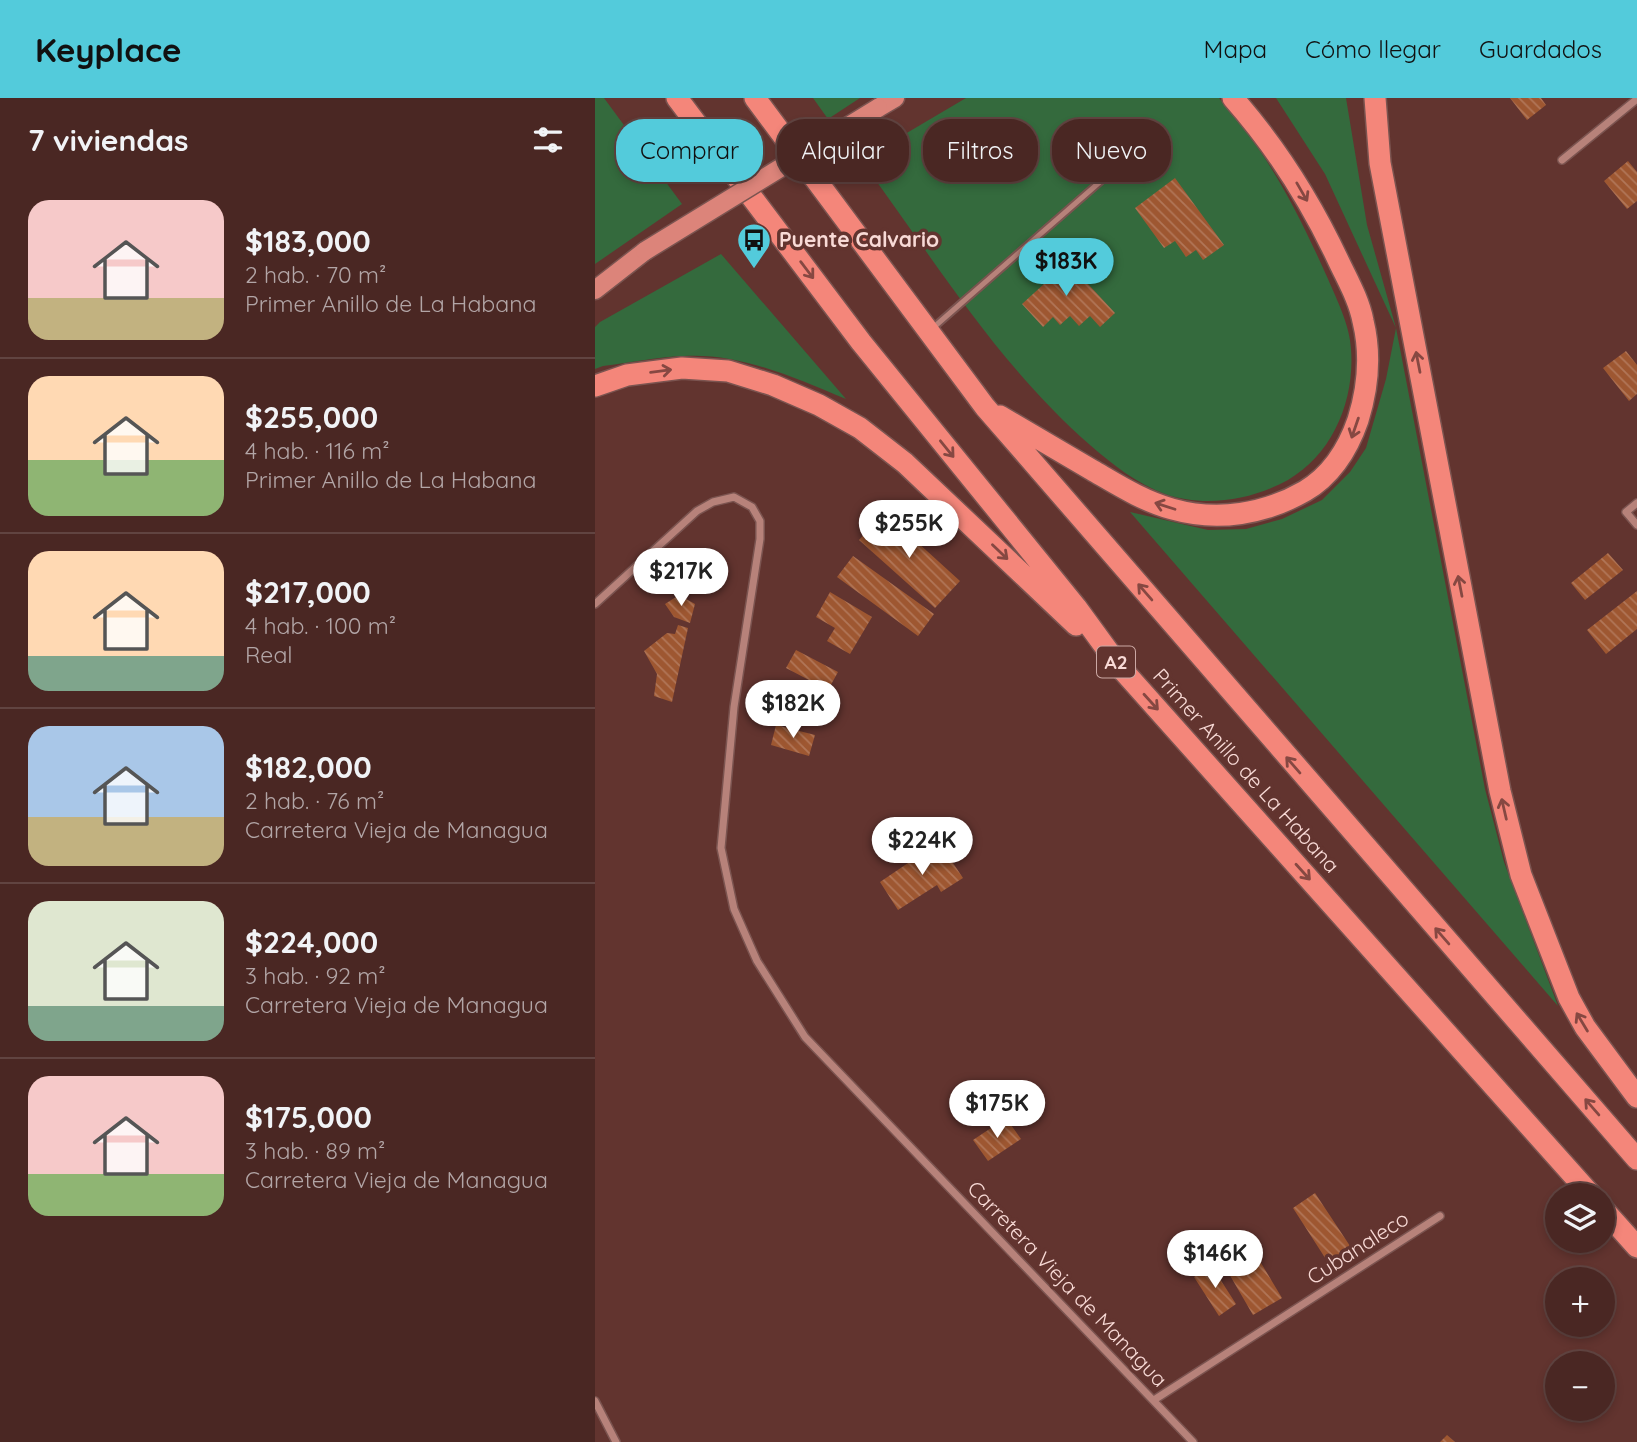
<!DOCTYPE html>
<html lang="es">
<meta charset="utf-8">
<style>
body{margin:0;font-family:Quicksand,sans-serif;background:#543330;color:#f1f3f6;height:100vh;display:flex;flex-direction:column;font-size:26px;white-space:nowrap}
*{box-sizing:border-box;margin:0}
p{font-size:23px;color:#b2a5a6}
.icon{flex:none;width:38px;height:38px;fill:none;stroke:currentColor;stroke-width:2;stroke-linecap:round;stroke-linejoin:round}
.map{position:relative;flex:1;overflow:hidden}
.details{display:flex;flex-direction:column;background:#4a2723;width:595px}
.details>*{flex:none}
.banner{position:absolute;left:21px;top:21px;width:665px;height:63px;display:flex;gap:14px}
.fabs{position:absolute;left:950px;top:1085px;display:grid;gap:14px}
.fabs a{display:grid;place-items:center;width:70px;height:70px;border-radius:50%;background:#4a2723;box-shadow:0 4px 10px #0003,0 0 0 2px #614441;font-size:35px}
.price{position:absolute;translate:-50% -60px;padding:0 16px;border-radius:24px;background:#fff;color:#222;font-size:23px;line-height:46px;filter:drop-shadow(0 2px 4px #0008)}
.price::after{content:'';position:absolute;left:50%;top:42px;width:21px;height:16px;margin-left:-10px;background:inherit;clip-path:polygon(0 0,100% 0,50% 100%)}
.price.active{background:#53cbdb;color:#111}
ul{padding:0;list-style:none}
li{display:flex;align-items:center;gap:21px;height:175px;padding:0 28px}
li+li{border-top:2px solid #614441}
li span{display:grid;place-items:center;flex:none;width:196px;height:140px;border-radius:21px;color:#555}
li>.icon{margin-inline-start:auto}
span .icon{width:84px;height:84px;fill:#fffc;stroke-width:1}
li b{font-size:30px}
h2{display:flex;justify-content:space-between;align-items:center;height:84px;padding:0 28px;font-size:30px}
.pill{padding:0 24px;border-radius:28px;background:#4a2723;box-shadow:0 4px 10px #0003,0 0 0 2px #614441;font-size:24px;line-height:63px}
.pill.active{background:#53cbdb;color:#111}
header{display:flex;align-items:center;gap:42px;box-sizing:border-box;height:98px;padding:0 35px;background:#53cbdb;color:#111}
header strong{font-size:33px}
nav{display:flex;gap:38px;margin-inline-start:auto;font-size:24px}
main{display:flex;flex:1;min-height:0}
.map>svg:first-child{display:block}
.green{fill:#346a3d}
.building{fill:url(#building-back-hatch)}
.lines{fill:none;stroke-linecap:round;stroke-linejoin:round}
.lane-casing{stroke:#7b5450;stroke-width:9}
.street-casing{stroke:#7b5450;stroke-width:10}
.primary-casing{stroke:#7b5450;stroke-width:21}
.highway-casing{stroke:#7b5450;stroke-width:24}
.lane{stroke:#b7827a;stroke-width:5}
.street{stroke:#b7827a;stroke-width:7}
.primary{stroke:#dc847a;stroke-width:18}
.highway{stroke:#f4867a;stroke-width:21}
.primary-bridge-casing{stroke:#7b5450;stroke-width:21;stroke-linecap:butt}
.primary-bridge{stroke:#dc847a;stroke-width:18}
.oneway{stroke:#864842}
.labels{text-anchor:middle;stroke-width:7;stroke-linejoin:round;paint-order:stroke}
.shield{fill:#62342f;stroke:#cba8a4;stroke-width:2}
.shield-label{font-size:19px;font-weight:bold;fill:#f8dad6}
.poi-label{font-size:21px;font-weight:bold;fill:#f8dad6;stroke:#62342f;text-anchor:start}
.street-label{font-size:21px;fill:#f8dad6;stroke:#62342f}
</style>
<header>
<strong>Keyplace</strong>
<nav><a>Mapa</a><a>Cómo llegar</a><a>Guardados</a></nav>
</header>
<main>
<section class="details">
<h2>7 viviendas<svg class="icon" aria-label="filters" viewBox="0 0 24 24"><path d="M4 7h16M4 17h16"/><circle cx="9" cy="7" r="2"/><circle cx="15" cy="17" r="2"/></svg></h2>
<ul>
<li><span style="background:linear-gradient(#f6c9c9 70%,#c2b280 0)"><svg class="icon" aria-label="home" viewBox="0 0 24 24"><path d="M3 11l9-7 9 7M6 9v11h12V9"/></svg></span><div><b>$183,000</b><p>2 hab. · 70 m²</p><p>Primer Anillo de La Habana</p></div></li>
<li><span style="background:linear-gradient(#ffd9b3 60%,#8fb573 0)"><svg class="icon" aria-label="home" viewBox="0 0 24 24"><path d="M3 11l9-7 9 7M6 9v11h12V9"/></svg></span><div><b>$255,000</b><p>4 hab. · 116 m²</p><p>Primer Anillo de La Habana</p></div></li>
<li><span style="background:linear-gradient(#ffd9b3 75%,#7fa58c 0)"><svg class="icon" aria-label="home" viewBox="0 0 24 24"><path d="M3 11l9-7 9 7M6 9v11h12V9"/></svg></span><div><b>$217,000</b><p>4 hab. · 100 m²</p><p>Real</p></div></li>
<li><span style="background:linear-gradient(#a9c7e8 65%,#c2b280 0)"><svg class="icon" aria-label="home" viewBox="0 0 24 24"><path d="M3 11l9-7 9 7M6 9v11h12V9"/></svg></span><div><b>$182,000</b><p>2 hab. · 76 m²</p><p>Carretera Vieja de Managua</p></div></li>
<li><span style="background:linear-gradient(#dfe7d0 75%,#7fa58c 0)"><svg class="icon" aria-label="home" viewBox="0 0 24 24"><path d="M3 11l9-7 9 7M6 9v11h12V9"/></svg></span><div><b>$224,000</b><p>3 hab. · 92 m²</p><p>Carretera Vieja de Managua</p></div></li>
<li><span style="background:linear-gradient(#f6c9c9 70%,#8fb573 0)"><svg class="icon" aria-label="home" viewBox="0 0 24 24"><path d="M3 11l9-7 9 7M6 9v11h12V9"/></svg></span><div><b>$175,000</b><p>3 hab. · 89 m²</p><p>Carretera Vieja de Managua</p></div></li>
</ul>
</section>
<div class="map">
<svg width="1042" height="1344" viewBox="0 0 1042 1344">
<defs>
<pattern id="building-back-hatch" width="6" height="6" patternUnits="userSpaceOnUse" patternTransform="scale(1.75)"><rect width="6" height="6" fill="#9e5731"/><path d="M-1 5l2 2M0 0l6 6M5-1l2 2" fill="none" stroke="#b17658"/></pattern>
</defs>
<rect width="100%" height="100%" fill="#62342f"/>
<path class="green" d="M0 0H9L87 106 0 166Z
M218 0H265L233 21Z
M371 0H624C672 53 704 116 733 181 742 202 755 228 756 251 760 302 738 356 693 382 657 402 610 410 570 396 542 386 517 366 495 347 403 267 338 160 266 62Z
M681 0H751L772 127 801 230 890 691 909 764 963 908 535 414 613 432 651 431 687 421 727 402 755 374 771 350 791 281 801 230 730 76Z
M126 156 251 301C199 280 147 255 89 258 62 259 34 265 8 268L0 271V229L5 224Z"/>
<path class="building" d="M915 0H946L951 7 932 22Z
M1033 63 1042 74V103L1032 111 1009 83Z
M580 80 629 147 608 162 601 152 591 159 580 143 569 150 540 110Z
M466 157 520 215 505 229 495 218 484 228 475 218 465 227 458 219 448 229 427 206 450 185 444 178Z
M1031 253 1042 267V296L1034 303 1008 270Z
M289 414 365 483 340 510 264 442Z
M1013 455 1028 472 990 502 976 485Z
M258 458 339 516 323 538 242 479Z
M1042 493V531L1011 556 992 532Z
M235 494 277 519 255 556 232 543 240 530 221 519Z
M84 497 100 506 95 525 79 519 70 506Z
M83 527 93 530 77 604 59 598 62 576 49 553 72 535 80 536Z
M201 552 243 574 233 592 191 570Z
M181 627 220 637 214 658 176 647Z
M344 744 368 780 346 794 342 787 303 812 285 784Z
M411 1020 426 1041 393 1063 378 1042Z
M720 1095 757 1151 734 1166 698 1110Z
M654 1145 687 1200 658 1217 626 1162Z
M616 1167 641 1206 624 1218 599 1179Z
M852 1337 860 1344H845Z"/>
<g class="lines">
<g class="lane-casing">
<path id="lane" d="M339 229 546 48"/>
</g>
<g class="street-casing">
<path id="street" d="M967 62 1042 1
M1042 405 1031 414 1042 427
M0 506 102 413 118 404 139 399 157 409 165 423V441L139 609 126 750 139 811 162 863 210 939 598 1344
M559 1302 845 1118
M0 1303 21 1344"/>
</g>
<g class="primary-casing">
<path id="primary" d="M283 10 300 0
M0 192 50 153"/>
</g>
<g class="highway-casing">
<path id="highway" d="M82 0 266 244 481 509 524 568 996 1097
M160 0 390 309 1042 1061
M780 0 785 65 905 693 926 777 974 900 990 929 1042 999
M0 288 32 277 87 270 133 273 178 287 224 307 265 330 310 365 481 527
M405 318C436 336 466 354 497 372 523 387 548 403 577 411 623 424 670 416 710 393 737 377 753 351 763 322 773 290 776 256 768 223 764 202 753 183 744 164 716 104 682 50 638 0
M1008 1111 1042 1149"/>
</g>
<use href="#lane" class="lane"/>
<use href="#street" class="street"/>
<use href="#primary" class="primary"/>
<use href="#highway" class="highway"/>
<g class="primary-bridge-casing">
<path id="primary-bridge" d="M50 153 283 10"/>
</g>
<use href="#primary-bridge" class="primary-bridge"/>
</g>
<defs><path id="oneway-shaft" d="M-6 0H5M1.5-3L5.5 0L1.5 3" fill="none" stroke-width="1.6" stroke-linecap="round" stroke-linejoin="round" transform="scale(1.75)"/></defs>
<g class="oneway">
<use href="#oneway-shaft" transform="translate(707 94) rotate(60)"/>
<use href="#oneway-shaft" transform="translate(212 172) rotate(53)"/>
<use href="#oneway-shaft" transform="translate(823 264) rotate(-101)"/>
<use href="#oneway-shaft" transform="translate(66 273) rotate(-7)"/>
<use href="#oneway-shaft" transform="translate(760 330) rotate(109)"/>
<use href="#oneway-shaft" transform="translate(352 351) rotate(51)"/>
<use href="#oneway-shaft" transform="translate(570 408) rotate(-162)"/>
<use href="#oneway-shaft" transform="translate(405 454) rotate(44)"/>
<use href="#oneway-shaft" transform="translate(865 488) rotate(-101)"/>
<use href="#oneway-shaft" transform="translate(550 494) rotate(-131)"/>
<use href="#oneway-shaft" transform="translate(556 604) rotate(48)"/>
<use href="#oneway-shaft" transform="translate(698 667) rotate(-131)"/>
<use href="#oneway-shaft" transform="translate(909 711) rotate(-103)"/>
<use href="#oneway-shaft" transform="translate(708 774) rotate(48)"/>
<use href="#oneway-shaft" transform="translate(847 838) rotate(-131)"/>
<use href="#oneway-shaft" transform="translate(987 924) rotate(-121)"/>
<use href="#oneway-shaft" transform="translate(997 1009) rotate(-131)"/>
</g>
<defs>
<g id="bus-pin" transform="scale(1.75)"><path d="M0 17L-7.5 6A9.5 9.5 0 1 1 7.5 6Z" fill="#53cbdb" stroke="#62342f"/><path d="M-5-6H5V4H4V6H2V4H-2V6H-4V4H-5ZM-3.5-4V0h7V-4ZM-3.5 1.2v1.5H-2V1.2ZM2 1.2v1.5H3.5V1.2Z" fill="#111"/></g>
</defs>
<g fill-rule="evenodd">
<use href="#bus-pin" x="159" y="142"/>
</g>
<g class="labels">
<rect class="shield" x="502" y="548.5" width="38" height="31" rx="5"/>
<g class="shield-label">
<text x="521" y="571">A2</text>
</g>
<g class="poi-label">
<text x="184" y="149">Puente Calvario</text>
</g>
<g class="street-label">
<text transform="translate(651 673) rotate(48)" y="7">Primer Anillo de La Habana</text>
<text transform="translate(763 1150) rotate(-33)" y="7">Cubanaleco</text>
<text transform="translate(472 1186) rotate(46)" y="7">Carretera Vieja de Managua</text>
</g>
</g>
</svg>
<div class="fabs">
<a><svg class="icon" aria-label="layers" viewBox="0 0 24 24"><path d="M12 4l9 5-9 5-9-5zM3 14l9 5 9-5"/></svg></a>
<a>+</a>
<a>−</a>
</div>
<b class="price active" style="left:471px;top:200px">$183K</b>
<b class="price" style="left:314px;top:462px">$255K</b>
<b class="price" style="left:86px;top:510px">$217K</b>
<b class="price" style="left:198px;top:642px">$182K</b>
<b class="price" style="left:327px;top:779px">$224K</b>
<b class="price" style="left:402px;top:1042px">$175K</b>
<b class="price" style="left:620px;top:1192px">$146K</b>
<div class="banner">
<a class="pill active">Comprar</a>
<a class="pill">Alquilar</a>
<a class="pill">Filtros</a>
<a class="pill">Nuevo</a>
</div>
</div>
</main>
